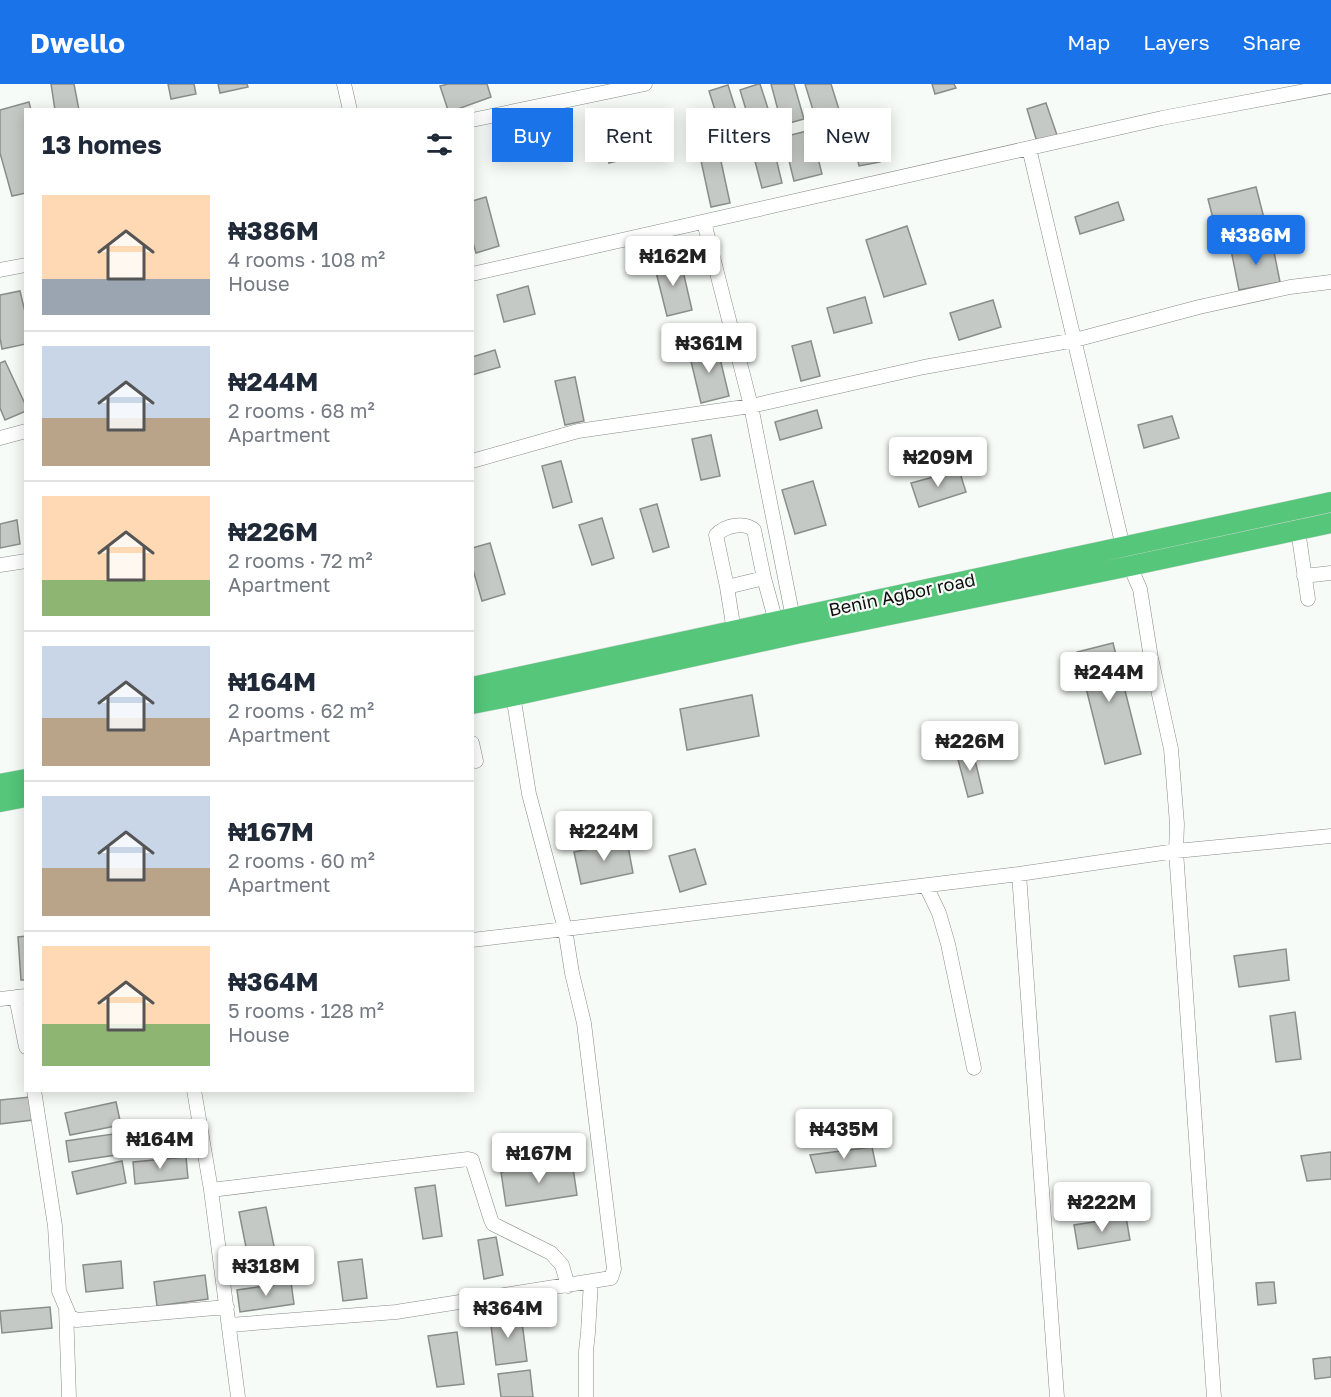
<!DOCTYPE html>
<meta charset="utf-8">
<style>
body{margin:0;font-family:"Golos Text",sans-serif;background:#f6f6f7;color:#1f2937;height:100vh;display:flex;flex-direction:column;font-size:22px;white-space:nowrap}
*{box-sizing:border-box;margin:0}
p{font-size:20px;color:#747a83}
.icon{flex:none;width:33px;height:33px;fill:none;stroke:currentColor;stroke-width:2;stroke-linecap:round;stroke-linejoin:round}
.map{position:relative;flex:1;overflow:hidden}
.drawer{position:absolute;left:24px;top:24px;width:450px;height:984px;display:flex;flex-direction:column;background:#fff;border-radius:0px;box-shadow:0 3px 15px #0003}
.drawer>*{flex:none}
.guide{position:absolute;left:492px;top:24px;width:570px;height:54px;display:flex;gap:12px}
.price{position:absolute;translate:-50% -51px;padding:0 14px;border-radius:6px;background:#fff;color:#222;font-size:20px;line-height:39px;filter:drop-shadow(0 2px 3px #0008)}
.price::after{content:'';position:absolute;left:50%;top:36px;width:18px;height:14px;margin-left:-9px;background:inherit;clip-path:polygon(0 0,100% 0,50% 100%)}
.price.on{background:#1a73e8;color:#fff}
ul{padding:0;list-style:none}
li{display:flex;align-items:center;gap:18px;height:150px;padding:0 18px}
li+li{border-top:2px solid #e0e1e3}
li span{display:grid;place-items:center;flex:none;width:168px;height:120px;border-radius:0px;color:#555}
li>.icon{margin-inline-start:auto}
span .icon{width:72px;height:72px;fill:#fffc;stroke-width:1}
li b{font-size:26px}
h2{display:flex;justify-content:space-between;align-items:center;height:72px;padding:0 18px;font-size:26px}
.tag{padding:0 21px;border-radius:0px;background:#fff;box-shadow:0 3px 15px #0003;font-size:21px;line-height:54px}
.tag.on{background:#1a73e8;color:#fff}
header{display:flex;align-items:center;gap:36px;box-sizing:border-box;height:84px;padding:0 30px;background:#1a73e8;color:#fff}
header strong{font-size:28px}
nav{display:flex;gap:33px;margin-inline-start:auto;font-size:21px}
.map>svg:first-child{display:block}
.building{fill:#c4c9c5;stroke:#8a8e8a;stroke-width:1.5}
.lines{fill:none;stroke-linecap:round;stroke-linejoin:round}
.minor-casing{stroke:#888c89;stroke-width:15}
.highway-casing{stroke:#d8d8d8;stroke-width:21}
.minor{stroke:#fff;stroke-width:14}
.highway{stroke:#55c67a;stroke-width:20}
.labels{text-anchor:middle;stroke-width:4.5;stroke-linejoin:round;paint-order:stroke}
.street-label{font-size:18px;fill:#0d0e0d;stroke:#f6fbf7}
</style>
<header>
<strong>Dwello</strong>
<nav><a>Map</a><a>Layers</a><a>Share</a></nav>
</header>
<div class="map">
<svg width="1331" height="1313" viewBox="0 0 1331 1313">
<rect width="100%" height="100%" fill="#f6fbf7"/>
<path class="building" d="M51 0H74L79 26H55Z
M168 0H194L196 10 171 15Z
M218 0H247L248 3 220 9Z
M448 0H487L491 13 455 26H448L440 2Z
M758 0H760L775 46 754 52 740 6Z
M771 0H794L804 35 782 41Z
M805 0H831L841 32 817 39Z
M932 0H954L956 4 935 10Z
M728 1 740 39 721 45 709 7Z
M29 18 31 26H26V109L12 112 0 69V26Z
M1046 19 1057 51 1037 58 1027 25Z
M620 27 633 73 609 79 597 34Z
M868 30 880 78 859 82 848 35Z
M811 46 822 90 794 97 783 53Z
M771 53 782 99 762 104 750 58Z
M719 68 730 119 711 123 700 72Z
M1256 103 1265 138 1217 150 1208 115Z
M486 113 499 162 476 169 472 155V117Z
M1118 118 1124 136 1080 150 1075 133Z
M907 142 926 200 884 213 866 156Z
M1272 158 1280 198 1239 206 1231 166Z
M680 174 692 226 667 232 654 180Z
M528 202 535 230 504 238 497 211Z
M20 207 26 232V260L2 265 0 254V211Z
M865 213 872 239 834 249 827 224Z
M993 216 1001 243 959 256 950 229Z
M811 257 820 292 801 297 792 262Z
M717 262 729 312 701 319 689 269Z
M495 266 500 283 472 291V273Z
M5 277 26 322V327L5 336 0 324V279Z
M575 293 584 337 565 341 555 297Z
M817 326 822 344 780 356 775 338Z
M1172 332 1179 354 1144 364 1138 341Z
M711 351 720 392 701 396 692 355Z
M561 377 572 418 553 424 542 382Z
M959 386 966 408 919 423 911 399Z
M813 397 826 441 795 450 782 406Z
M657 420 669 463 653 468 640 425Z
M602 434 614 474 592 481 579 441Z
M17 436 20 460 0 464V440Z
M490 459 505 510 482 517 472 482V464Z
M1113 559 1141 670 1105 680 1077 568Z
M752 611 759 652 687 666 680 625Z
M972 664 983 709 968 713 956 668Z
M627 757 633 789 581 800 574 768Z
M695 765 706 800 680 808 669 772Z
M26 852V896H21L18 853Z
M1286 865 1289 896 1239 903 1234 872Z
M1295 928 1301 975 1276 978 1270 932Z
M30 1013 33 1036 0 1040V1016Z
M116 1018 121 1041 70 1051 65 1029Z
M113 1050 116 1071 69 1078 66 1057Z
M872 1063 876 1082 816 1089 810 1071Z
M1331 1068V1095L1307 1097 1301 1072Z
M186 1073 188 1094 135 1100 133 1078Z
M122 1077 126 1099 77 1110 72 1088Z
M572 1077 577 1111 506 1122 501 1088Z
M435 1101 442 1152 423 1155 415 1104Z
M1120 1104 1124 1124 1080 1131 1077 1111Z
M266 1123 277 1177 250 1183 239 1128Z
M1126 1133 1130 1156 1078 1165 1074 1141Z
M496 1153 503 1191 484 1195 478 1156Z
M362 1175 367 1214 343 1217 338 1178Z
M121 1177 123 1204 86 1208 83 1181Z
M205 1191 208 1215 157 1222 154 1198Z
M291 1198 294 1220 240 1228 237 1206Z
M1274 1198 1276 1219 1258 1221 1256 1199Z
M50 1223 52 1244 2 1249 0 1227Z
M521 1230 527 1277 496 1281 490 1234Z
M457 1248 464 1300 437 1303 428 1252Z
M1331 1273V1293L1315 1295 1313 1275Z
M530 1286 533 1313H501L498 1290Z"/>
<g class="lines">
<g class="minor-casing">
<path id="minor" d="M344 0 350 26
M472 36 645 0
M1029 64 1123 463
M704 138 751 322 793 534
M0 186 26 181
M472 190 1162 34 1331 2
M0 354 26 347
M472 377 578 347 751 322 924 283 1075 256 1199 223 1290 203 1331 198
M1298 446 1308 515
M0 481 26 477
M1130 482 1140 505 1151 574 1171 665 1177 740 1176 767 1214 1313
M1304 492 1331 489
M727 503 716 451C725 442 744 437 754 446L764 494
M734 547 727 503 764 494 776 538
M472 659 476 677
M1019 790 1057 1313
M926 802 939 829 948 860 974 984
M472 856 565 845 529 710 512 605
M16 913 26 963
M0 915 26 912
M34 1006 55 1142 59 1207 70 1233 77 1236 227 1223
M194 1006 211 1106 238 1313
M211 1106 468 1075 472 1076 491 1136 493 1140 551 1169 562 1181 568 1202
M66 1224 69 1313
M229 1241 396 1228 611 1194 614 1185 584 939 572 889 565 845 1019 790 1176 767 1331 752
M586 1313V1267L588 1249 591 1197"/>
</g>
<g class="highway-casing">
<path id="highway" d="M472 603 1331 418
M472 620 513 612 796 550 1130 482 1331 439
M0 700 26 695
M0 718 26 713"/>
</g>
<use href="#minor" class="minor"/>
<use href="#highway" class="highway"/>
</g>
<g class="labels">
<g class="street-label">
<text transform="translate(902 511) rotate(-12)" y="6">Benin Agbor road</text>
</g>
</g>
</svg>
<b class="price on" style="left:1256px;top:182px">₦386M</b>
<b class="price" style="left:673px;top:203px">₦162M</b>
<b class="price" style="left:709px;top:290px">₦361M</b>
<b class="price" style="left:938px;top:404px">₦209M</b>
<b class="price" style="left:1109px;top:619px">₦244M</b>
<b class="price" style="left:970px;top:688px">₦226M</b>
<b class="price" style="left:604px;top:778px">₦224M</b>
<b class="price" style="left:844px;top:1076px">₦435M</b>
<b class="price" style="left:160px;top:1086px">₦164M</b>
<b class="price" style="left:539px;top:1100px">₦167M</b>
<b class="price" style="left:1102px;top:1149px">₦222M</b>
<b class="price" style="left:266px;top:1213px">₦318M</b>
<b class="price" style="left:508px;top:1255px">₦364M</b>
<div class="guide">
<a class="tag on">Buy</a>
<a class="tag">Rent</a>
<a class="tag">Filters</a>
<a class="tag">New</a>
</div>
<section class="drawer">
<h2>13 homes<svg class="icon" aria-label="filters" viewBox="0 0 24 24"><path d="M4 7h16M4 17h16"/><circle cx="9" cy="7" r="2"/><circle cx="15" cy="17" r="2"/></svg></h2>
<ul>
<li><span style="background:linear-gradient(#ffd9b3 70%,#9aa5b1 0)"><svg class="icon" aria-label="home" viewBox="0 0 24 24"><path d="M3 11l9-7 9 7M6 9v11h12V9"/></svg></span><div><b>₦386M</b><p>4 rooms · 108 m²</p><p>House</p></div></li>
<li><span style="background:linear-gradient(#c9d6e8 60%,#b9a48a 0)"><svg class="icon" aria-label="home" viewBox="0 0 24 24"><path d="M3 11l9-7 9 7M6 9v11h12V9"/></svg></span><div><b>₦244M</b><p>2 rooms · 68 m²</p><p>Apartment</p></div></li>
<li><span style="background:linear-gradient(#ffd9b3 70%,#8fb573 0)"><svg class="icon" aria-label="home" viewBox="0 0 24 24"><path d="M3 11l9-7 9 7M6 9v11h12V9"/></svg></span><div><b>₦226M</b><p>2 rooms · 72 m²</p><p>Apartment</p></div></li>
<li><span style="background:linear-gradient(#c9d6e8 60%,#b9a48a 0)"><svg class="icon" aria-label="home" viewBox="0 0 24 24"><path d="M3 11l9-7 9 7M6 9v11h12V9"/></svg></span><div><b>₦164M</b><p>2 rooms · 62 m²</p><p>Apartment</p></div></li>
<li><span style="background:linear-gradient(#c9d6e8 60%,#b9a48a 0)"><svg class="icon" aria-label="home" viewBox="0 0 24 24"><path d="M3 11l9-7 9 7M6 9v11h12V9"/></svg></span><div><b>₦167M</b><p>2 rooms · 60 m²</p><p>Apartment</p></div></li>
<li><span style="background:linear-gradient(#ffd9b3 65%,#8fb573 0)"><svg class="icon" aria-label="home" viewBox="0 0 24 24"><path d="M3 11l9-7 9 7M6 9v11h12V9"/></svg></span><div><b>₦364M</b><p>5 rooms · 128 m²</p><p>House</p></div></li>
</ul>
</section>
</div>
